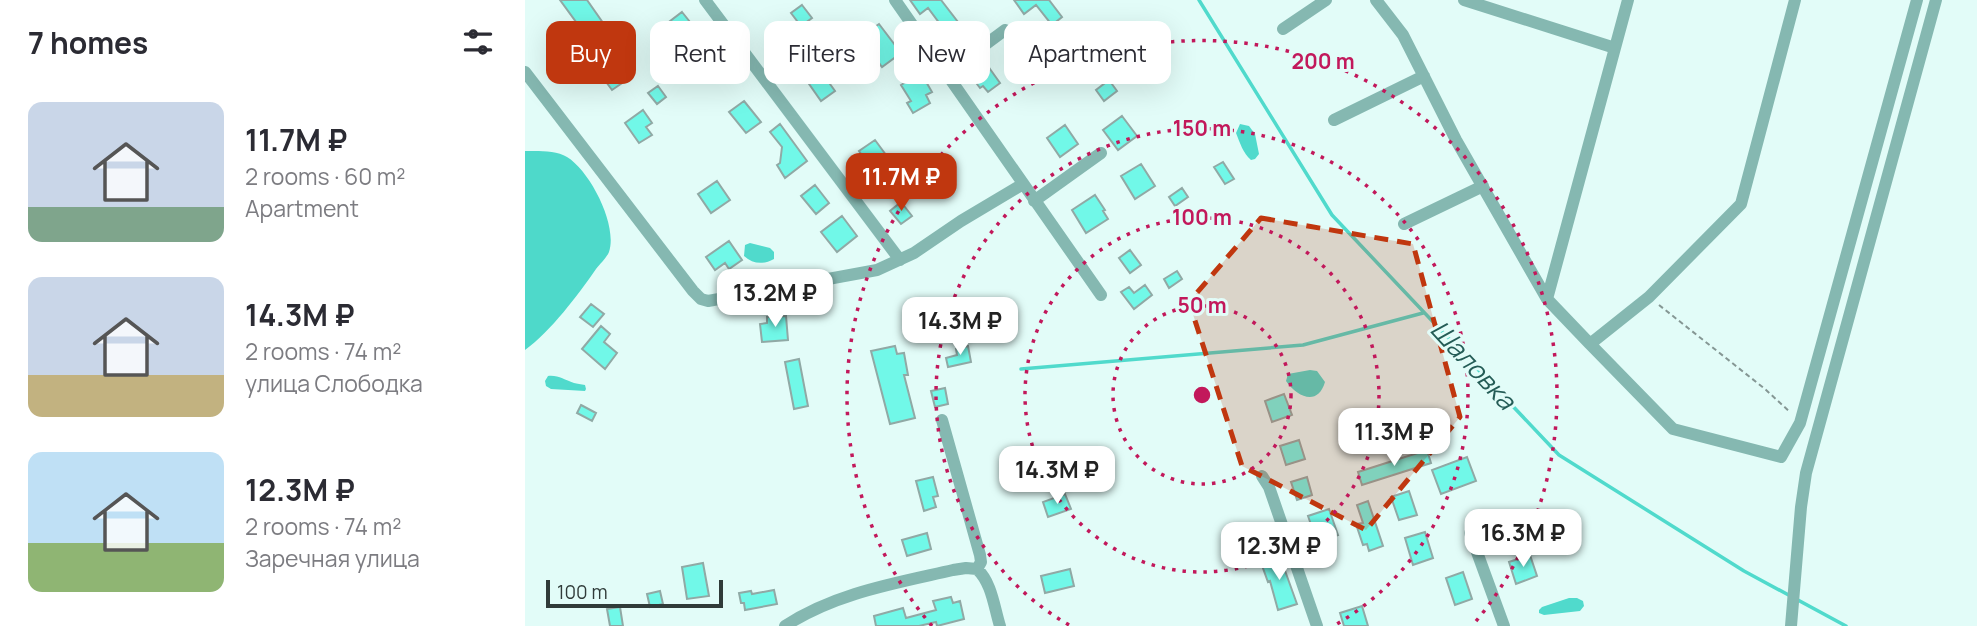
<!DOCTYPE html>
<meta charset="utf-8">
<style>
body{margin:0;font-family:Manrope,sans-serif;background:#f7f7f7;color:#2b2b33;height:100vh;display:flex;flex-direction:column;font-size:26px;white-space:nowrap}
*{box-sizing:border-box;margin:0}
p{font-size:23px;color:#7c7c81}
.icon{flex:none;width:38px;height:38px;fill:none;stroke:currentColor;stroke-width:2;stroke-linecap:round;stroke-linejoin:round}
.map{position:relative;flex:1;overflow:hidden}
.sheet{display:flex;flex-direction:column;background:#fff;width:525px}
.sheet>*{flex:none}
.banner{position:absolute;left:21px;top:21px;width:665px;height:63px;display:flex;gap:14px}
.scale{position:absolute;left:21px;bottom:18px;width:177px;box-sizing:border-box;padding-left:7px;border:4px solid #303b39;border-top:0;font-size:19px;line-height:24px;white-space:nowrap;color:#303b39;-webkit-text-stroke:5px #e2fcf8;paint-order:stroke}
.price{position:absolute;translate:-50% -60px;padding:0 16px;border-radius:14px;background:#fff;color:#222;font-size:23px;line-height:46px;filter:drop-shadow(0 2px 4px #0008)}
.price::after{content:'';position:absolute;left:50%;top:42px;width:21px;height:16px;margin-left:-10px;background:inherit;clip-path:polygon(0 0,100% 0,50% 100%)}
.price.on{background:#c0370f;color:#fff}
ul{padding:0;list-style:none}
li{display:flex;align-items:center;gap:21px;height:175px;padding:0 28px}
li span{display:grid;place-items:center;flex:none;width:196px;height:140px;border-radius:14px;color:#555}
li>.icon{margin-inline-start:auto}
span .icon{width:84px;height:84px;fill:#fffc;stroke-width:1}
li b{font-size:30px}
h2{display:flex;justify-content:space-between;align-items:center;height:84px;padding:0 28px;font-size:30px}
.chip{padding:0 24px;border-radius:14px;background:#fff;box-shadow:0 7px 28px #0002;font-size:24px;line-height:63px}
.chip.on{background:#c0370f;color:#fff}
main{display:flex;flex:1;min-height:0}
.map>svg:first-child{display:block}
.forest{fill:#4ed9ca}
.water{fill:#50dacc}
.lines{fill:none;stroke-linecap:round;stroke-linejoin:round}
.stream{stroke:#50dacc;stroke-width:3.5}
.building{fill:#71f8e8;stroke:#90a9a5;stroke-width:2}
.path{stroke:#859794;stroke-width:2;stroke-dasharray:5 3.5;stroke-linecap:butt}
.minor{stroke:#85b8b1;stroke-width:12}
.marked{fill:#c0370f;fill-opacity:0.2;stroke:#c0370f;stroke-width:5;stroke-dasharray:14 9;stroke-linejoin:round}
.ring{fill:none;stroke:#c2185b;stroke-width:3.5;stroke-dasharray:3.5 7}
.labels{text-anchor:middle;stroke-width:6;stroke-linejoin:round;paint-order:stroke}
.water-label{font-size:26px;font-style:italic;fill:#245c56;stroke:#e2fcf8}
.centre{fill:#c2185b;stroke:#e2fcf8;stroke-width:3.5}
.ring-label{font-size:21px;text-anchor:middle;font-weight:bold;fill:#c2185b;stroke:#e2fcf8;stroke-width:6;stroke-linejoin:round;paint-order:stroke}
</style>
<main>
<section class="sheet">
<h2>7 homes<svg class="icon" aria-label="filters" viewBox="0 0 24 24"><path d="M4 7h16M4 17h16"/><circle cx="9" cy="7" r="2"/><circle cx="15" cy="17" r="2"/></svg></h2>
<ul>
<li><span style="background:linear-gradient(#c9d6e8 75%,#7fa58c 0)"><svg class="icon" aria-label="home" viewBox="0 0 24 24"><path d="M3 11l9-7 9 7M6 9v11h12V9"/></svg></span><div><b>11.7M ₽</b><p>2 rooms · 60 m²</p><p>Apartment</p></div></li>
<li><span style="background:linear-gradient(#c9d6e8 70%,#c2b280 0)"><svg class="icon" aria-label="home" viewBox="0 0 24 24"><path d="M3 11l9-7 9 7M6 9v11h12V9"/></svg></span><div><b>14.3M ₽</b><p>2 rooms · 74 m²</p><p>улица Слободка</p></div></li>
<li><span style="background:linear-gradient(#bfe0f5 65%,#8fb573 0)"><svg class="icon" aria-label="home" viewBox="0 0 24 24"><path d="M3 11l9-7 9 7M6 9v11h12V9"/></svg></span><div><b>12.3M ₽</b><p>2 rooms · 74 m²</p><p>Заречная улица</p></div></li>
</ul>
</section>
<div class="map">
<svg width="1452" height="626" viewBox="0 0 1452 626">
<rect width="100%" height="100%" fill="#e2fcf8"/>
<path class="forest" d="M0 151C13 151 31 150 42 157 65 171 93 225 84 252 82 257 75 264 71 269 53 295 26 331 0 350Z"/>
<path class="water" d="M715 124 724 126 730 134 734 154 730 159 726 160C718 153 715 143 711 133Z
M225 243 245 248 249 252V259C238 265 228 264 219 256L220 245Z
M785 370 792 371 800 382C793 406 773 398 761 381L763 374Z
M23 376C34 375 39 380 49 383 52 384 56 384 60 385L61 389 60 391 26 389 21 386 20 381Z
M1044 598H1052L1058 601 1059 606 1055 611 1019 615 1014 613V610L1017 607Z"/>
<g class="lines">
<path class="stream" d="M674 0 807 215 1034 455 1219 571 1321 626
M496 369 778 345 898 313"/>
</g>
<path class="building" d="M35 0H62L83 30 67 41 58 28 52 32 47 24 51 22Z
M385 0H416L443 35 430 44 403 8 395 14Z
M489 0H524L537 17 527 25 511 5 499 14Z
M277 5 287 18 276 26 266 13Z
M157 12 169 27 152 40 140 25Z
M354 24 376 53 357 67 335 37Z
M274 41 310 91 296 101 261 51Z
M95 61 106 77 87 90 76 75Z
M465 69 475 83 463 92 458 86 455 88 449 80Z
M396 73 407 92 401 95 405 103 388 113 382 103 386 101 376 85Z
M584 80 592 91 579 101 571 90Z
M133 86 141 97 132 104 123 93Z
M219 101 236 122 221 133 204 112Z
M118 110 127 123 121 127 127 135 114 143 100 123Z
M597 116 612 136 593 150 578 130Z
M255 124 282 161 260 178 252 165 255 163 257 147 245 132Z
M540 125 553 144 535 157 522 138Z
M350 140 364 159 348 171 334 151Z
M698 162 709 179 700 184 689 167Z
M616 164 630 186 610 199 596 176Z
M192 181 205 200 186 213 173 194Z
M290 185 304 203 291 214 276 196Z
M657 188 663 197 650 206 644 197Z
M570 195 580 210 578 211 583 219 561 233 547 210Z
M376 202 387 216 376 224 365 211Z
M317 216 332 236 312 252 296 232Z
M204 241 217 260 204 269 200 263 190 270 181 257Z
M605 250 616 265 605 273 594 258Z
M652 271 657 279 644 288 639 279Z
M620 285 627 295 609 309 596 292 604 287 609 293Z
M66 304 79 314 68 327 55 317Z
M261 316 263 340 237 342 235 324 242 323V317Z
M76 326 85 334 79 342 92 353 80 369 57 349Z
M370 346 372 354 379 353 383 375H379L390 418 365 424 346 351Z
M443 346 446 362 423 367 421 358 432 355 431 349Z
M274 359 283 406 269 409 260 362Z
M420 388 423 404 410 407 406 391Z
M759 394 767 415 747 422 740 401Z
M56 405 71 413 67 421 52 413Z
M774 440 780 459 761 465 755 446Z
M902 450 906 463 837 485 833 472Z
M942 457 951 481 916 494 907 470Z
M408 477 413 496 408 497 411 507 399 511 391 481Z
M782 477 787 495 772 500 766 482Z
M884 491 892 515 874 520 866 497Z
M540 494 546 509 523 517 518 502Z
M843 501 858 546 844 551 842 544 838 545 831 524 838 523 832 505Z
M804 509 813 535 792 542 783 516Z
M900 532 908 558 888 565 880 538Z
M402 533 406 549 382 556 377 540Z
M754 554 772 604 753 610 745 581 743 582 735 560Z
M1005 555 1012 576 991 584 984 562Z
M178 563 184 596 162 599 157 567Z
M545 569 549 586 520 593 516 576Z
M938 572 947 599 930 605 921 578Z
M249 590 252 604 220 610 219 603H216L214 593 226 591 227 594Z
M135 591 138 604 125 607 122 594Z
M426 597 428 603 435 601 439 619 412 626 411 622 394 626H351L349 616 378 608 381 618 411 610 408 601Z
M837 606 843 626H819L815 613Z
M95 607 98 626H85L82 609Z"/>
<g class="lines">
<path class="path" d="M1134 305 1240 389 1265 412"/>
<path class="minor" d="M180 0 375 260
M370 0 576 295
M851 0 878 35 931 140 1022 299
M939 0 1090 48
M1103 0 1022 299 1065 344 1124 297 1216 204 1270 0
M758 29 801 0
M0 72 168 291 176 299 183 301 352 270 389 253 436 221 498 184
M422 73 480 30
M809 120 899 76
M509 201 576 153
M879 224 958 186
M1065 344 1148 429 1256 457 1275 423 1392 0
M417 420 455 555 456 562 452 569
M737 476 744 487 792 626
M945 533 979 626
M452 569C467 583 469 607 475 626
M260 626C310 593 371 583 428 570L441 568 452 569
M1266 626 1276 507 1281 473 1411 0"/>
</g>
<path class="marked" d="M736 218 888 244 935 417 841 530 717 466 664 302Z"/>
<g class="ring">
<circle cx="677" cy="395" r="89"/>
<circle cx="677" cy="395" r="177"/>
<path d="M544 625A266 266 0 1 1 810 625"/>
<path d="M407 626A355 355 0 1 1 947 626"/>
</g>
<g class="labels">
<g class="water-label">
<text transform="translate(948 365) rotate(47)" y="9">Шаловка</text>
</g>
</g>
<circle cx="677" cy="395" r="10" class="centre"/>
<g class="ring-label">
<text x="798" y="69">200 m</text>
<text x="677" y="136">150 m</text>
<text x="677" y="225">100 m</text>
<text x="677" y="313">50 m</text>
</g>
</svg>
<div class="scale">100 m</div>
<b class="price on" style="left:376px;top:213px">11.7M ₽</b>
<b class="price" style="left:250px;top:329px">13.2M ₽</b>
<b class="price" style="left:435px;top:357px">14.3M ₽</b>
<b class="price" style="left:869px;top:468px">11.3M ₽</b>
<b class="price" style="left:532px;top:506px">14.3M ₽</b>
<b class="price" style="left:998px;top:569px">16.3M ₽</b>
<b class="price" style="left:754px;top:582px">12.3M ₽</b>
<div class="banner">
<a class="chip on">Buy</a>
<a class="chip">Rent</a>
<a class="chip">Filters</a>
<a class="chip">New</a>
<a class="chip">Apartment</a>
</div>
</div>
</main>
